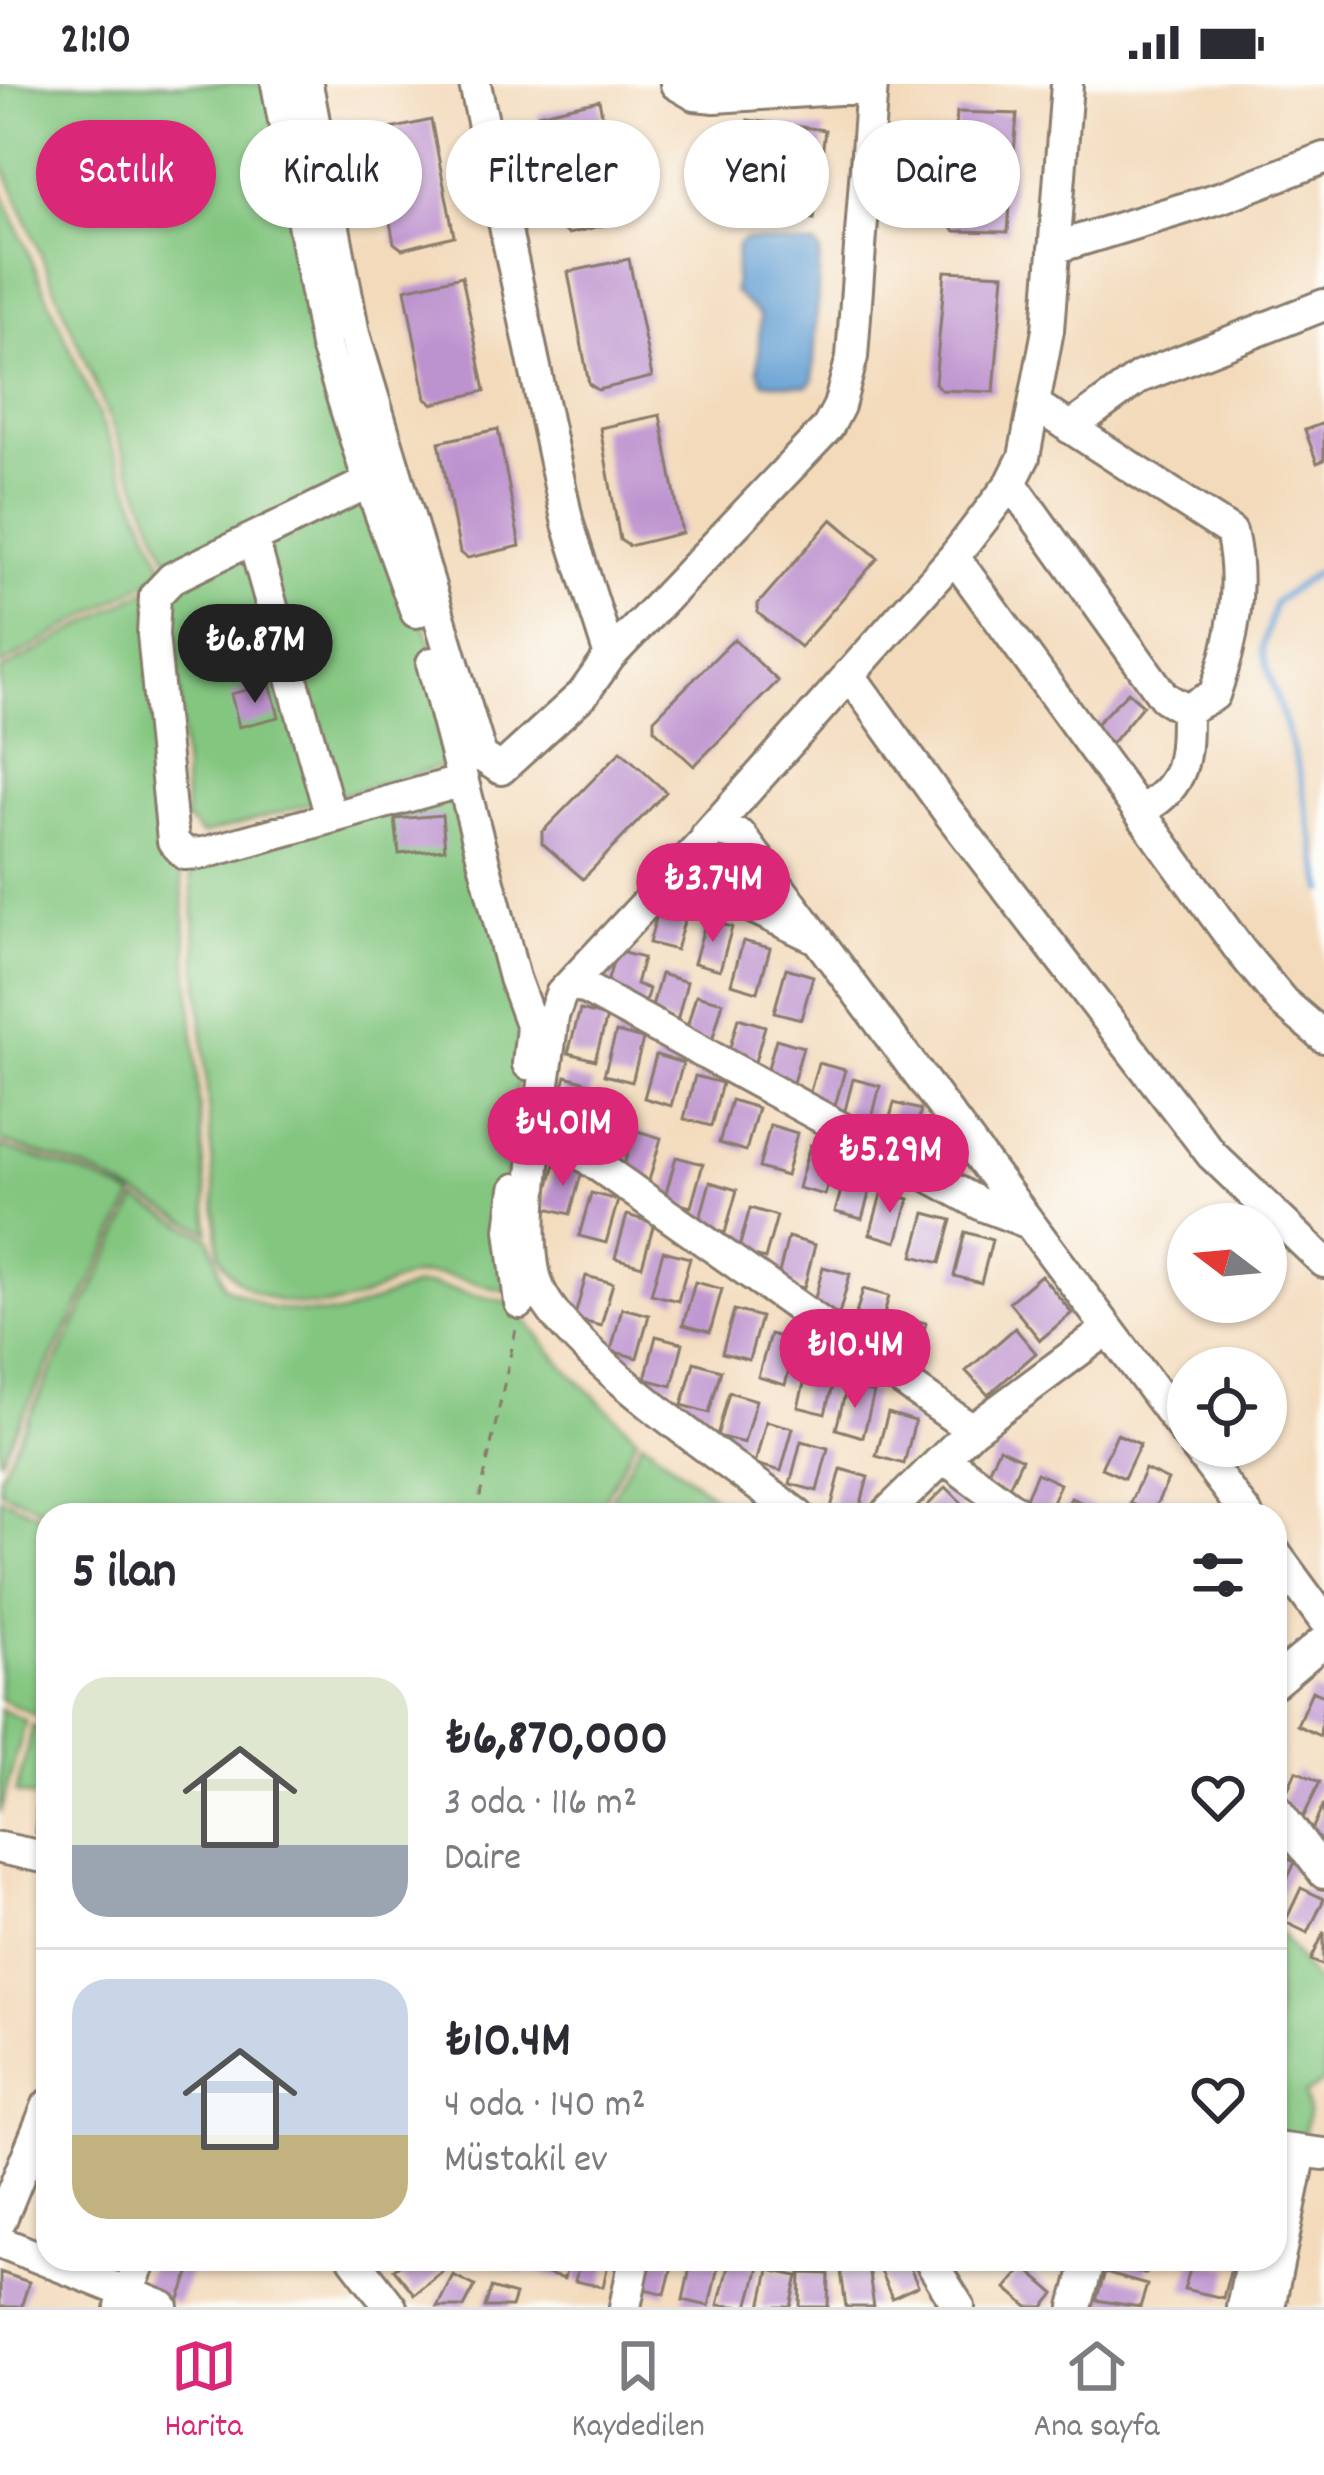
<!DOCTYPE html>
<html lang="tr">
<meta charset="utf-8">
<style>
body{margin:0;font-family:Dekko,sans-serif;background:#f2f2f3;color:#2b2b33;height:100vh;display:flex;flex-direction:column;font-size:45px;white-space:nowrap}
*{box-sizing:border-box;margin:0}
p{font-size:39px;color:#7c7c81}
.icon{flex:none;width:66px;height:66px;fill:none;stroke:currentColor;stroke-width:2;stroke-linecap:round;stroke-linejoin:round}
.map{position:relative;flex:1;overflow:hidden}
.side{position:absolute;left:36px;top:1419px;width:1251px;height:768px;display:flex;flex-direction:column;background:#fff;border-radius:36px;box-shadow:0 3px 9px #0004}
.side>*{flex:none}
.top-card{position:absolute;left:36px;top:36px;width:1254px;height:108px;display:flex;gap:24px}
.needle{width:78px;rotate:286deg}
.controls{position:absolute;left:1167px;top:1119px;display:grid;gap:24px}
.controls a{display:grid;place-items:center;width:120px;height:120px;border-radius:50%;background:#fff;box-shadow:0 3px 9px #0004;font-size:60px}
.price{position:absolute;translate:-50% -102px;padding:0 27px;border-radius:42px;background:#db2777;color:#fff;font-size:39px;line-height:78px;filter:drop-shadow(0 3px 6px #0008)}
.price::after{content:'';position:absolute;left:50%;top:72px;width:36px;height:27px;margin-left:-18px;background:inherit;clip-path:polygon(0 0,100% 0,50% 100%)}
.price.selected{background:#222;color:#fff}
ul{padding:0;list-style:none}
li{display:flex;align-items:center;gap:36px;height:300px;padding:0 36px}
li+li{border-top:3px solid #e1e1e2}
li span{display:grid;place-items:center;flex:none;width:336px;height:240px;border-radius:36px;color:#555}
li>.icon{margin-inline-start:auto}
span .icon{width:144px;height:144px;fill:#fffc;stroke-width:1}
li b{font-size:51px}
h2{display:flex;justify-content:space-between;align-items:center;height:144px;padding:0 36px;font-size:51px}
.chip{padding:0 42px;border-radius:54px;background:#fff;box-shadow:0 3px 9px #0004;font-size:42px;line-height:108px}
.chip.selected{background:#db2777;color:#fff}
.status{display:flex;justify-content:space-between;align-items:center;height:84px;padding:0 60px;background:#fff;direction:ltr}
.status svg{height:33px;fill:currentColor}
.menu{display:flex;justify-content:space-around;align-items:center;height:168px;border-top:3px solid #e1e1e2;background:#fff;font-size:33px;color:#7c7c81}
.menu a{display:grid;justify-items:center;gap:6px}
.menu .selected{color:#db2777}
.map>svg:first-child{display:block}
.green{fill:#83c680;stroke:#50714e;stroke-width:3}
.water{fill:#629ed3;stroke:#3f5d78;stroke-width:3}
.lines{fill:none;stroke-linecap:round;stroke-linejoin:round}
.stream{stroke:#629ed3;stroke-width:6}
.building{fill:#bd93cf}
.minor-casing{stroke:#887b6c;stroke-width:36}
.path{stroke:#887b6c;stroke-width:3;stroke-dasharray:9 9;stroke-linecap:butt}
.minor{stroke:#fff;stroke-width:30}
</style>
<div class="status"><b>21:10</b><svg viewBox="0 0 49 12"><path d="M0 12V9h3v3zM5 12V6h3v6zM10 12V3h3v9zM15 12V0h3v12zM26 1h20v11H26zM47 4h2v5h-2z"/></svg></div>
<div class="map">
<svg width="1324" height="2223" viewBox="0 0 1324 2223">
<rect width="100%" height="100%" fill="#fdfcf7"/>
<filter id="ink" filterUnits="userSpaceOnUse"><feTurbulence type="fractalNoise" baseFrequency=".00833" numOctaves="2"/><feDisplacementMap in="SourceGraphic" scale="24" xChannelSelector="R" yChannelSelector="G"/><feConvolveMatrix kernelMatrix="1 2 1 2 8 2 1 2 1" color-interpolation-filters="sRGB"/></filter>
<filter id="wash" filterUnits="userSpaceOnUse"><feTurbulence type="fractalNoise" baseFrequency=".004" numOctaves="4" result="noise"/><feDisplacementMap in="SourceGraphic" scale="48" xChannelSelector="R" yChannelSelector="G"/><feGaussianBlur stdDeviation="2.7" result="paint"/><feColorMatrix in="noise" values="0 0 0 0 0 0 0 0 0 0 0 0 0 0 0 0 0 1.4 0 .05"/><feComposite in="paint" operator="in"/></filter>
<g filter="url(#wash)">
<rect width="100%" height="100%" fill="#f3dabb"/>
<path class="green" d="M0 0H274L362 391 172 485 0 73Z
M0 102 163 481 156 493 0 582Z
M372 408 432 561 460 677 202 751 186 735 174 504Z
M159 499 209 1148 88 1086 0 1057V588Z
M463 682 525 928 504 1122 513 1209C485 1203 448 1188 420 1191 392 1194 368 1216 340 1220 297 1227 235 1213 219 1170L189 764Z
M0 1062 86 1090 134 1113 0 1377Z
M137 1116 210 1154 224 1202 267 1223 303 1229 342 1230 414 1202 432 1201 512 1219 565 1284 637 1353 596 1431H55L0 1406V1391Z
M642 1356 737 1431H603Z
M0 1413 48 1435V1637L0 1615Z
M0 1625 26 1637 0 1729Z
M33 1642 48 1649V1717L16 1709Z
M1275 1842 1324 1910V1997L1305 2011 1308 2029 1303 2054 1275 2047Z"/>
<path class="water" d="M745 156 816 162 820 168 813 297 807 302 763 298 758 286 760 232 734 208 737 161Z"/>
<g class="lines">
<path class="stream" d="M1324 483 1275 518 1262 566 1299 686 1324 806"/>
</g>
<g id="blocks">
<path class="building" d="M599 16 624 136 569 150 560 144 538 30Z
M957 28 1017 30 1008 148 955 147 949 140Z
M431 36 454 152 402 165 394 159 373 49Z
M748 36 825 46 814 135 793 132 797 103 769 100 794 107 790 134 751 129 756 89 742 87Z
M629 175 652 293 598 306 589 300 568 188Z
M945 187 1004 190 994 308 941 306 935 299Z
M462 192 485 307 433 320 426 315 405 205Z
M660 331 682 449 629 462 620 456 600 344Z
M1324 339V376L1317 379 1305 346Z
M498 345 520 462 468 474 460 469 439 358Z
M832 435 878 474 800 563 758 529V520Z
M249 535 262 586 237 593 223 542Z
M734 555 778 597 694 682 654 645V635Z
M270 600 279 633 239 643 231 610Z
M1128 608 1143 621 1112 659 1093 643Z
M621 667 666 708 583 795 542 759V748Z
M442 731 445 765 399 770 395 735Z
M661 816 688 823 676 866 649 859Z
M706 836 732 843 720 886 694 879Z
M743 857 770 864 758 908 731 900Z
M616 867 643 874 636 900 649 905 641 931 604 910Z
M786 884 813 892 801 935 774 928Z
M661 890 687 898 676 941 649 933Z
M696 911 723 918 711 961 684 954Z
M580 926 607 933 595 976 568 969Z
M738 934 765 942 753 985 726 978Z
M616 948 643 955 632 998 604 991Z
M776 955 803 963 791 1006 764 998Z
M656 971 683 979 671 1022 644 1014Z
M818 979 845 986 833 1029 806 1022Z
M566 992 593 1000 581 1043 554 1035Z
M695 992 722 999 711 1042 684 1035Z
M853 995 880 1002 869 1046 842 1038Z
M731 1016 758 1024 746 1067 719 1059Z
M894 1019 921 1026 909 1069 882 1062Z
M600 1020 627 1028 615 1071 588 1063Z
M770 1041 797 1049 786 1092 759 1084Z
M634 1046 661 1054 649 1097 622 1089Z
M810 1061 837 1068 825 1111 798 1104Z
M676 1073 703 1080 691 1123 664 1116Z
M555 1080 582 1087 570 1130 543 1123Z
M847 1085 874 1092 862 1135 835 1128Z
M710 1098 737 1106 725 1149 698 1142Z
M882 1107 909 1115 897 1158 870 1150Z
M591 1109 618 1116 606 1159 579 1152Z
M750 1124 777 1132 765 1175 738 1168Z
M925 1129 952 1136 940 1179 913 1172Z
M627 1131 654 1139 642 1182 615 1174Z
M965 1148 992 1156 981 1199 954 1192Z
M788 1153 815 1161 804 1204 777 1197Z
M663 1167 690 1174 678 1217 651 1210Z
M823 1183 850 1190 838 1234 812 1226Z
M1041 1191 1072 1229 1040 1256 1009 1218Z
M586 1192 613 1199 601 1242 574 1235Z
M695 1198 722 1205 710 1248 683 1241Z
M863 1205 889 1212 877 1255 851 1248Z
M622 1224 649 1231 637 1274 611 1267Z
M734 1226 761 1233 749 1276 722 1269Z
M899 1232 926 1239 914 1282 888 1275Z
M1015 1244 1036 1269 988 1311 966 1287Z
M770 1250 797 1258 785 1301 758 1293Z
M656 1252 683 1259 672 1302 645 1295Z
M694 1278 721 1286 709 1329 682 1321Z
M809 1280 836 1287 825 1330 798 1323Z
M847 1302 874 1309 863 1353 836 1345Z
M729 1308 756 1316 744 1359 717 1352Z
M888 1329 915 1337 904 1380 876 1372Z
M766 1337 793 1344 781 1387 755 1380Z
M1117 1350 1140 1360 1124 1394 1101 1384Z
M801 1357 828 1364 817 1407 790 1400Z
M999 1364 1022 1375 1006 1409 983 1398Z
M841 1385 868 1393 858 1431 830 1428Z
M1145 1385 1168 1396 1152 1430 1130 1419Z
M1037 1389 1060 1400 1046 1431 1022 1423Z
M946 1403 964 1421 954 1431H918Z
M1071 1414 1094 1424 1091 1431H1063Z
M1312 1607 1324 1612 1320 1652 1297 1641Z
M1296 1687 1320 1698 1304 1732 1281 1721Z
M36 1719 48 1722V1753L35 1749Z
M1324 1720V1762L1308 1754Z
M1275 1769 1295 1778 1279 1813 1275 1811Z
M1301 1804 1324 1815 1308 1849 1285 1838Z
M1324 1848V1882L1311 1876Z
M48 2054V2105L30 2097Z
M152 2175H195L178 2220 140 2206Z
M407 2175H445L450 2181 414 2210 394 2185Z
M500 2175H528L524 2189 498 2182Z
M539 2175H569L564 2195 536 2187Z
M580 2175H609L603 2203 575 2197Z
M648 2175H674L665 2210 641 2204Z
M692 2175 719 2178 709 2222 683 2216Z
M730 2175 759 2183 748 2223 718 2221Z
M906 2175 918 2202 892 2214 876 2178Z
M1108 2175H1150L1146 2190 1107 2180Z
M1193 2176 1231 2183 1223 2214 1184 2205Z
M868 2183 874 2223H846L841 2187Z
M1024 2183 1055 2210 1044 2223H1028L1006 2204Z
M769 2186 798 2192 791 2223H761Z
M0 2188 29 2198 21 2223H0Z
M801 2189 829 2190 828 2223H800Z
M1105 2189 1147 2201 1140 2223 1096 2216Z
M453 2191 475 2202 464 2223H437Z
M491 2204 515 2211 511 2223H485Z"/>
</g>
</g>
<g filter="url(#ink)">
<use href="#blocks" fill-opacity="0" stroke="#887b6c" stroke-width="3"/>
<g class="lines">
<g class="minor-casing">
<path id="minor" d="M277 0 326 262 369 398 172 494 155 512 153 550 173 757 185 770 204 769 463 697
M307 0 354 250 481 672 501 685 583 610 610 572 828 343 839 322 852 273 872 0
M475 0 568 440 610 572
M676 0 695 11 715 13 871 3
M1054 164 1222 113 1324 74
M1070 344 1140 293 1324 221
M369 398 416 528
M1011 399 1164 613 1186 626 1214 611C1233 560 1244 500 1231 448L1037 322
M253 455 330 730
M954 473 1240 866 1283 918 1324 953
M432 579 514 894 532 943 528 980
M849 590 946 725 1212 1071 1324 1178
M1143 725C1186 702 1186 672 1186 626
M707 751 954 473 1011 399 1024 373 1048 246 1067 0
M673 785 814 853
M574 898 984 1122 1029 1139
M542 1042 972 1346
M516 1105 511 1146 520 1219
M1195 1362 1247 1431
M944 1374 1021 1431
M798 1431C739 1386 557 1263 537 1199 518 1141 546 998 553 932L561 910 715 746 741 752 1188 1352
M885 1431 972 1346 1108 1245
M1275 1469 1324 1536
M1275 1598 1324 1557
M1275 1724 1324 1789
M0 1764 48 1774
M1275 2064 1324 2070
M0 2138 48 2021
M0 2158 163 2223
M354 2175 391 2223
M929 2175 959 2223
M121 2223 142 2175
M625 2223 635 2175
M1076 2223 1089 2175
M1242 2223 1252 2175
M1269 2223 1301 2068"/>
</g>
<path class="path" d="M476 1431 516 1245"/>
<use href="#minor" class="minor"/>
</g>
</g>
</svg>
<div class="controls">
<a><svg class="needle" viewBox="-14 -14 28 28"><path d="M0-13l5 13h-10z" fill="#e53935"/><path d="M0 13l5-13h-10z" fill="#7c7c81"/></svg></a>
<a><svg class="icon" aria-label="locate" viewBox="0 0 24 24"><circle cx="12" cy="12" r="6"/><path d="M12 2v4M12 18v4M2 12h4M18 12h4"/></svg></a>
</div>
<b class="price selected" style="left:255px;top:622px">₺6.87M</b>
<b class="price" style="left:713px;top:861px">₺3.74M</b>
<b class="price" style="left:563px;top:1105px">₺4.01M</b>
<b class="price" style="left:890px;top:1132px">₺5.29M</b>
<b class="price" style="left:855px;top:1327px">₺10.4M</b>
<div class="top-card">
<a class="chip selected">Satılık</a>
<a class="chip">Kiralık</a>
<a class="chip">Filtreler</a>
<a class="chip">Yeni</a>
<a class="chip">Daire</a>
</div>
<section class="side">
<h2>5 ilan<svg class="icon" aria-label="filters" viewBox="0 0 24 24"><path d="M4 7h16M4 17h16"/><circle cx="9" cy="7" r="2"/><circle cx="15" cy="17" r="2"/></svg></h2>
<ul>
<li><span style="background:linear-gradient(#dfe7d0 70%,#9aa5b1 0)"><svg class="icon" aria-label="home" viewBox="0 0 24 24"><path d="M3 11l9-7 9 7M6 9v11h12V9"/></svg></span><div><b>₺6,870,000</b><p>3 oda · 116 m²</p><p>Daire</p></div><svg class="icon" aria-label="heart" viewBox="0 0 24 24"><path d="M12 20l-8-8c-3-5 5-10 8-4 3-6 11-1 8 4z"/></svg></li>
<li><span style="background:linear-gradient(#c9d6e8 65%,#c2b280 0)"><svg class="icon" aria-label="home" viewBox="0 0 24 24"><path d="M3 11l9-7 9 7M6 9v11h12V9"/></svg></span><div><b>₺10.4M</b><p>4 oda · 140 m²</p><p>Müstakil ev</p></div><svg class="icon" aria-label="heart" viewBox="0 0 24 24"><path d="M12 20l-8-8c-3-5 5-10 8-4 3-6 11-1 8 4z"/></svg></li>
</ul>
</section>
</div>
<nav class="menu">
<a class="selected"><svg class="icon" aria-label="map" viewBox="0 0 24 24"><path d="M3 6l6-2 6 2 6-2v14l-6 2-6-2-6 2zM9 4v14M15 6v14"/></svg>Harita</a>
<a><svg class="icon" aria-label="saved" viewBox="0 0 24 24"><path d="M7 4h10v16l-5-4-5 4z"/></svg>Kaydedilen</a>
<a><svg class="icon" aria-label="home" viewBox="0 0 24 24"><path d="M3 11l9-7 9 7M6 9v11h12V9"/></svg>Ana sayfa</a>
</nav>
